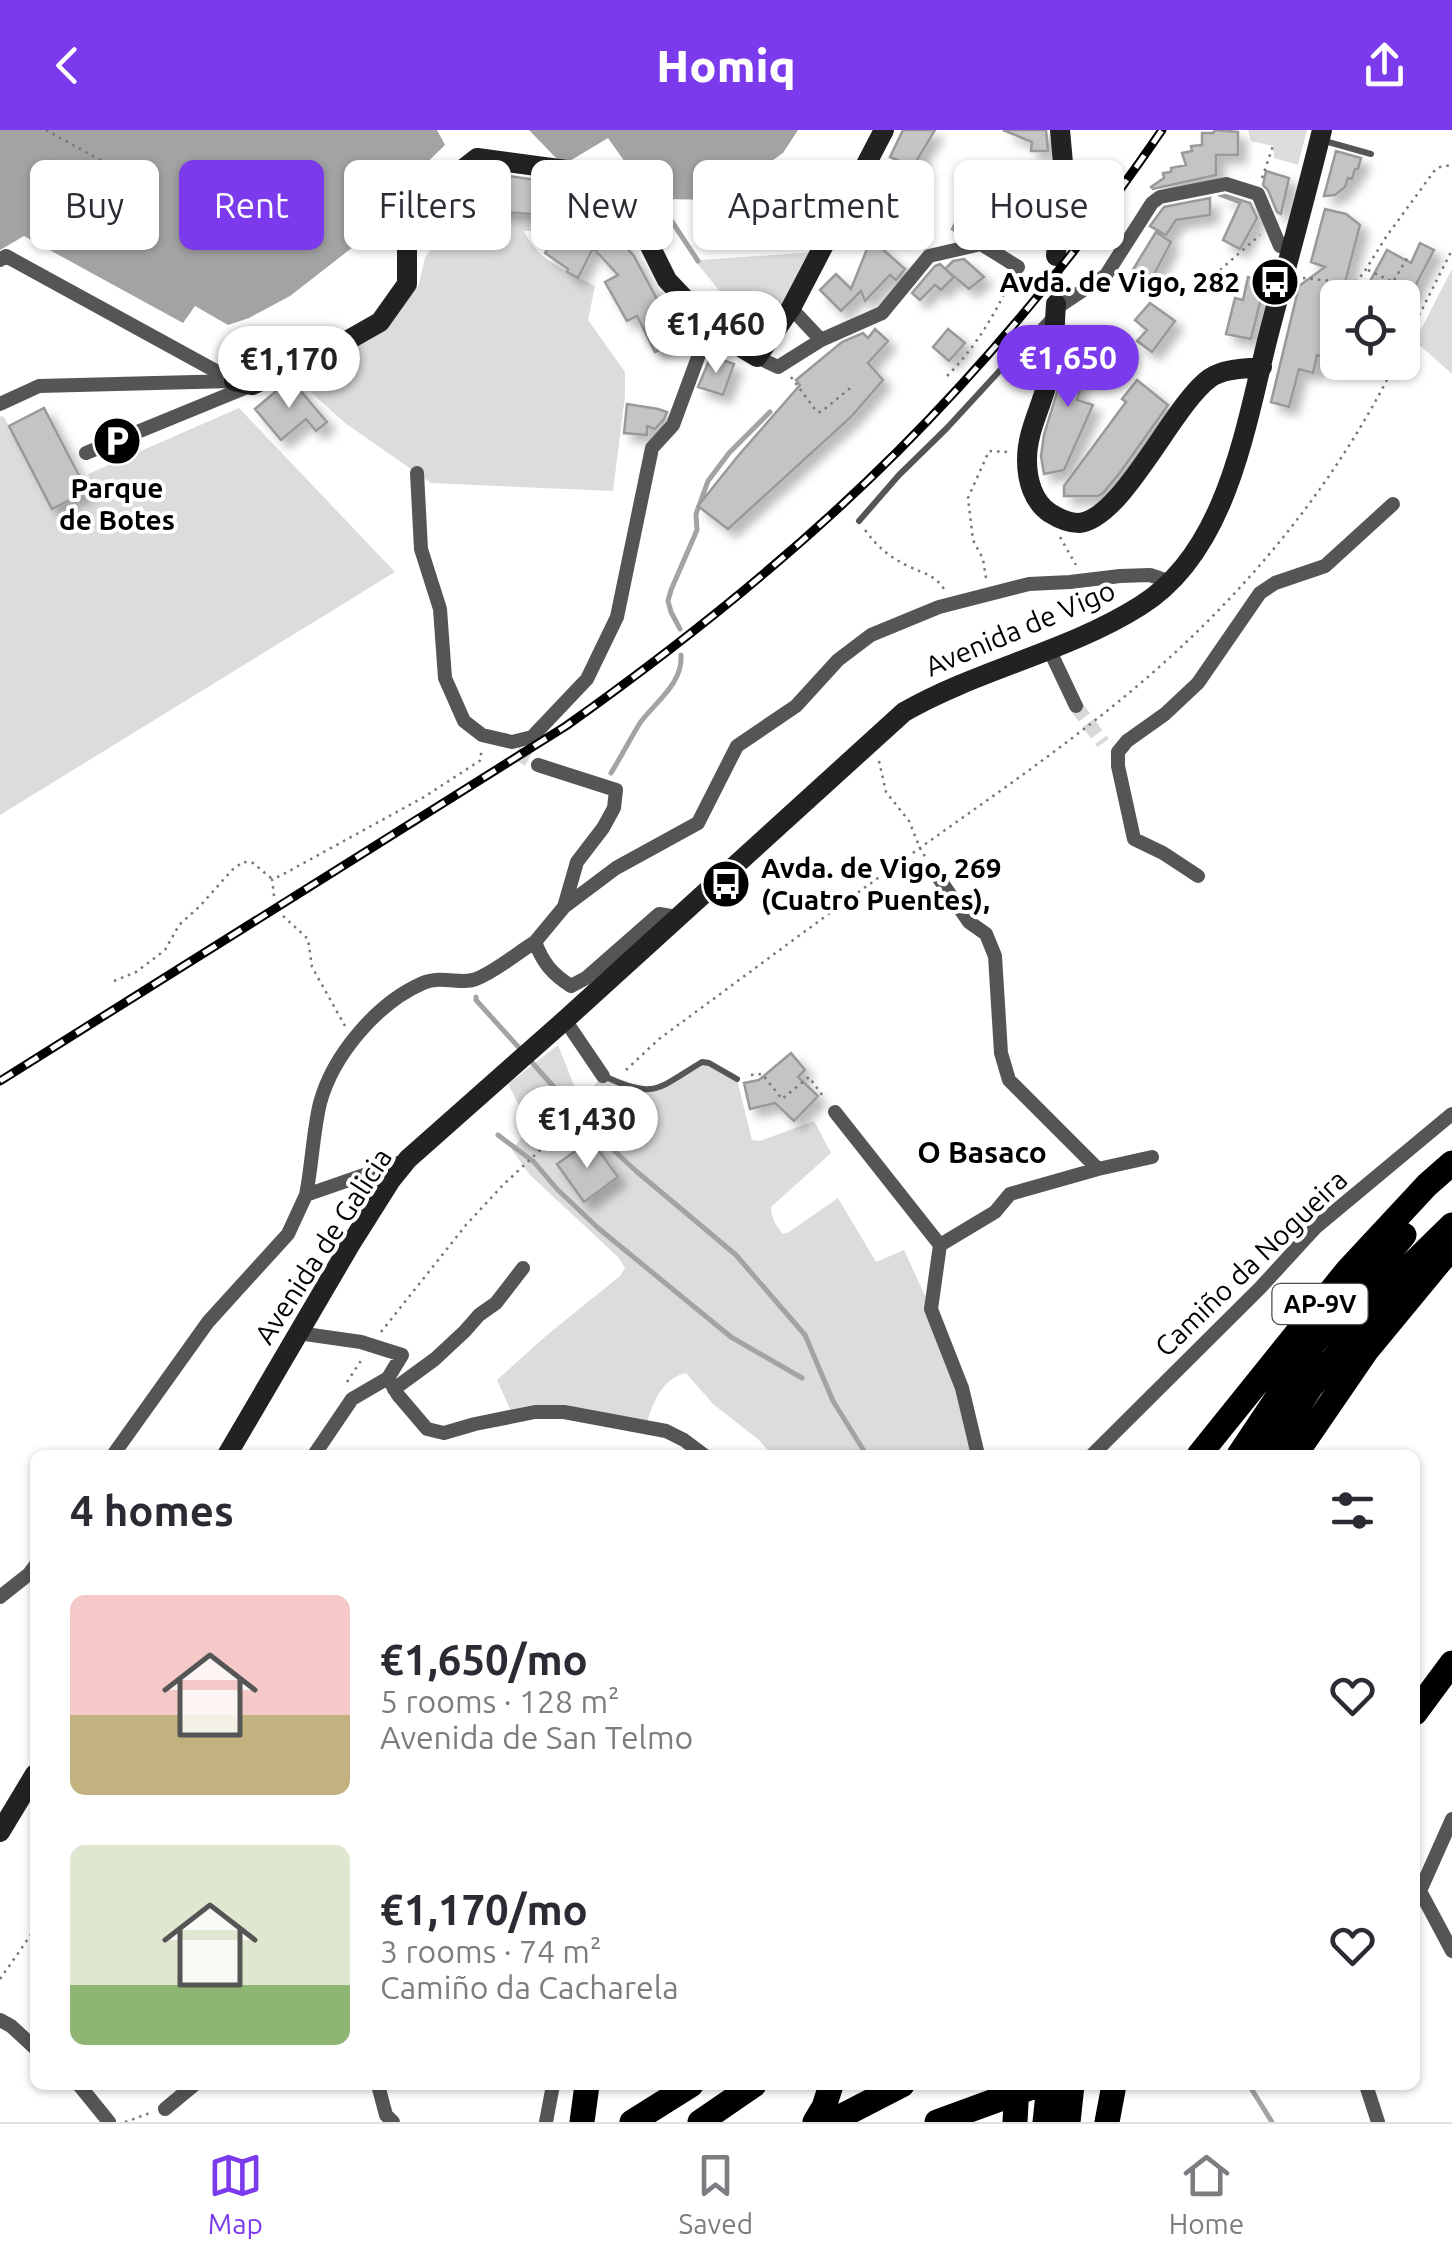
<!DOCTYPE html>
<meta charset="utf-8">
<style>
body{margin:0;font-family:Ubuntu,sans-serif;background:#f7f7f7;color:#2b2b33;height:100vh;display:flex;flex-direction:column;font-size:38px;white-space:nowrap}
*{box-sizing:border-box;margin:0}
p{font-size:32px;color:#7c7c81}
.icon{flex:none;width:55px;height:55px;fill:none;stroke:currentColor;stroke-width:2;stroke-linecap:round;stroke-linejoin:round}
.map{position:relative;flex:1;overflow:hidden}
.details{position:absolute;left:30px;top:1320px;width:1390px;height:640px;display:flex;flex-direction:column;background:#fff;border-radius:15px;box-shadow:0 2px 8px #0004}
.details>*{flex:none}
.top-card{position:absolute;left:30px;top:30px;width:1392px;height:90px;display:flex;gap:20px}
.fabs{position:absolute;left:1320px;top:150px;display:grid;gap:20px}
.fabs a{display:grid;place-items:center;width:100px;height:100px;border-radius:15px;background:#fff;box-shadow:0 2px 8px #0004;font-size:50px}
.price{position:absolute;translate:-50% -85px;padding:0 22px;border-radius:35px;background:#fff;color:#222;font-size:32px;line-height:65px;filter:drop-shadow(0 2px 5px #0008)}
.price::after{content:'';position:absolute;left:50%;top:60px;width:30px;height:22px;margin-left:-15px;background:inherit;clip-path:polygon(0 0,100% 0,50% 100%)}
.price.current{background:#7c3aed;color:#fff}
ul{padding:0;list-style:none}
li{display:flex;align-items:center;gap:30px;height:250px;padding:0 40px}
li span{display:grid;place-items:center;flex:none;width:280px;height:200px;border-radius:15px;color:#555}
li>.icon{margin-inline-start:auto}
span .icon{width:120px;height:120px;fill:#fffc;stroke-width:1}
li b{font-size:42px}
h2{display:flex;justify-content:space-between;align-items:center;height:120px;padding:0 40px;font-size:42px}
.pill{padding:0 35px;border-radius:15px;background:#fff;box-shadow:0 2px 8px #0004;font-size:35px;line-height:90px}
.pill.current{background:#7c3aed;color:#fff}
header{display:flex;justify-content:space-between;align-items:center;height:130px;padding:0 40px;background:#7c3aed;color:#fff;font-size:45px;font-weight:800}
.tabs{display:flex;justify-content:space-around;align-items:center;height:140px;border-top:2px solid #e1e1e2;background:#fff;font-size:28px;color:#7c7c81}
.tabs a{display:grid;justify-items:center;gap:5px}
.tabs .current{color:#7c3aed}
.map>svg:first-child{display:block}
.green{fill:#dcdcdc}
.water{fill:#a3a3a3}
.lines{fill:none;stroke-linecap:round;stroke-linejoin:round}
.stream{stroke:#a3a3a3;stroke-width:5}
.building{fill:#c4c4c4;stroke:#999;stroke-width:2.5;filter:url(#shadow)}
.street-tunnel{stroke:#d9d9d9;stroke-width:14;stroke-dasharray:14 7;stroke-linecap:butt}
.path{stroke:#777;stroke-width:2.5;stroke-dasharray:2.5 5;stroke-linecap:butt}
.lane{stroke:#555;stroke-width:6}
.street{stroke:#555;stroke-width:14}
.secondary{stroke:#222;stroke-width:20}
.highway{stroke:#000;stroke-width:25}
.rail-casing{stroke:#000;stroke-width:9}
.rail{stroke:#fff;stroke-width:5;stroke-dasharray:15;stroke-linecap:butt}
.labels{text-anchor:middle;stroke-width:8;stroke-linejoin:round;paint-order:stroke}
.shield{fill:#fff;stroke:#4c4c4c;stroke-width:2.5}
.shield-label{font-size:25px;font-weight:bold;fill:#000}
.poi-label{font-size:28px;font-weight:bold;fill:#000;stroke:#fff;text-anchor:end}
.street-label{font-size:28px;fill:#000;stroke:#fff}
.neighbourhood-label{font-size:30px;font-weight:bold;fill:#000;stroke:#fff}
</style>
<header><svg class="icon" aria-label="back" viewBox="0 0 24 24"><path d="M15 5l-7 7 7 7"/></svg>Homiq<svg class="icon" aria-label="share" viewBox="0 0 24 24"><path d="M12 15V3M7 8l5-5 5 5M5 13v7h14v-7"/></svg></header>
<div class="map">
<svg width="1452" height="1992" viewBox="0 0 1452 1992">
<defs>
<filter id="shadow"><feDropShadow dx="8" dy="8" stdDeviation="5" flood-color="#0004"/></filter>
</defs>
<rect width="100%" height="100%" fill="#fff"/>
<path class="green" d="M1248 0H1307L1298 35 1274 28 1273 16 1251 11Z
M488 81 562 86 548 101H524C538 131 567 141 595 156L588 190 625 242V266L613 361 431 353 345 293 293 246 412 156 418 157 425 128 433 116 432 109Z
M815 122 760 210 695 131 701 130Z
M1452 139V244L1415 211Z
M239 278 395 442 0 685V286L4 287 9 296 52 379 94 358 88 344Z
M558 915 580 970 603 946 650 961 702 932 737 949 752 1010 760 1011 814 991 831 1023 771 1077C771 1087 776 1096 783 1104L789 1102 838 1068 876 1132 904 1120 931 1179 978 1325H772L759 1310 713 1274 686 1243C661 1249 652 1274 646 1297L565 1282 513 1286 497 1250 547 1205 620 1146 625 1138 619 1128 530 1045 512 1020 530 997 508 954Z"/>
<path class="water" d="M0 0H437L445 15 404 55 383 97 353 117 290 166 249 188 228 195 195 176 183 193 24 106 0 120Z
M529 0H798L783 23 716 70 663 69 653 72 608 8 568 32 558 30Z"/>
<g class="lines">
<path class="stream" d="M655 66 698 131
M680 499 671 482 668 471 671 460 697 400 696 384 708 351 729 323 770 282
M611 643C621 627 630 609 640 593 655 572 683 554 681 525
M476 867V870L521 920
M528 928 592 1000 636 1041 736 1125 805 1205 833 1271 864 1321 863 1325
M498 1005 534 1032 557 1059 598 1098 731 1207 802 1248
M1249 1955 1272 1992"/>
</g>
<path class="building" d="M903 0H935L913 37 890 27Z
M1003 0H1046L1048 21H1031L1032 12Z
M1215 0 1238 2V25H1216V45L1153 59 1151 57 1164 48 1163 43 1171 42V38L1186 35 1182 23 1192 21 1191 16 1202 15V3H1213Z
M1336 21 1361 28 1358 39H1355L1352 49 1348 48 1345 57 1335 65 1324 66Z
M1266 41 1289 48 1281 84 1277 82 1268 60 1263 55Z
M481 42 565 54 562 86 488 81 484 64 428 97 425 91 427 84 453 64 481 50Z
M882 49 906 72 871 107 853 88 866 75 863 71Z
M1225 65 1250 73 1257 88 1240 119 1223 110 1240 73 1221 66Z
M1210 68V85L1176 90 1166 105 1150 96 1164 77Z
M594 73 622 94 615 105 634 126 667 188 678 182 696 201 655 222 637 186 627 191 605 152 618 145 593 118 578 148 567 142 568 139 545 123 572 86 582 91Z
M966 73 983 81 969 106 964 107 952 99Z
M1325 79 1346 84 1360 95 1341 168H1338V183L1326 228 1317 225 1313 243 1299 239 1289 277 1271 272 1299 156 1325 137 1311 132Z
M1156 102 1171 112 1150 152 1132 141Z
M871 109 905 139 896 150 890 145 865 171 861 161 841 181 820 160 836 144 851 159Z
M1420 113 1434 120 1410 166 1391 157 1386 168H1361L1387 120 1411 133Z
M964 129 984 147 969 159 945 139 953 131Z
M940 134 954 147 941 160 935 155 920 170 912 163 935 136Z
M1248 147 1265 152 1251 209 1226 204 1235 168 1243 170Z
M1150 173 1175 191 1152 222 1137 211 1147 200 1135 190Z
M875 199 888 211 868 233 883 250 851 287 728 399 698 376 738 326 800 255 796 250 842 212 863 203 868 208Z
M948 199 965 213 949 231 933 217Z
M1082 206 1104 221 1093 238 1087 234 1076 257 1080 260 1077 270 1093 275 1064 340 1044 344 1041 326 1044 305 1066 233Z
M711 226 734 234 723 265 698 257Z
M1137 250 1168 275 1119 344 1103 363 1098 366H1064V356L1126 272 1122 269Z
M293 252 327 292 316 301 306 289 281 310 255 279 281 257Z
M627 274 658 279 667 282 664 289 655 299 647 296V305L624 303Z
M44 278 87 361 52 379 9 296Z
M791 923 805 940 798 947 818 966 794 991 775 973 750 979 744 953 759 950Z
M591 1010 618 1047 584 1072 557 1034Z"/>
<g class="lines">
<path class="street-tunnel" d="M1056 174V126
M1076 576 1103 613
M516 623 538 635"/>
<path class="path" d="M46 0 140 52
M1262 48 1273 16
M1220 140 1260 105
M1368 140 1393 152 1409 125
M1303 148 1353 153 1363 144 1386 107 1435 40 1440 37 1452 35
M1402 219 1452 120
M947 246C975 218 994 186 1011 150
M791 247 817 282H821L854 255
M865 400C878 418 891 428 910 437 925 444 935 445 944 459
M1060 407 1076 435
M986 448 983 429 973 410 968 368 989 321 1007 322
M879 631 886 662 909 691 920 718 927 730
M274 766 272 749 280 746 424 667 481 630V621
M283 786 308 809 312 837 345 896
M114 851 136 842 165 820 179 795 200 776 232 740 243 732 253 733 271 748
M626 940 659 909C745 846 830 782 917 720 983 673 1050 627 1113 576 1229 483 1330 366 1396 232
M751 945 762 944 782 969 809 947 825 969
M381 1202 466 1095 503 1055 602 962
M347 1252 362 1229
M0 1849 35 1799
M125 1992 150 1983"/>
<path class="lane" d="M1321 10 1371 24
M859 391 899 345 947 298 1049 187
M604 946C655 970 657 959 702 932L709 933 737 949"/>
<path class="street" d="M0 130 6 126 234 251
M791 178 821 210
M1055 179 1106 145 1152 73 1160 67 1226 54 1258 64 1280 116 1292 120
M757 227 778 237 821 210 882 183 929 126 981 114 1018 137
M0 274 39 256 233 251
M86 323 252 255
M417 343 421 419 440 479 445 548 464 591 482 605 512 612 532 607 587 549 617 487 652 318 673 295 700 222 717 203
M1049 519 1076 576
M538 635 616 660 614 678 603 698 577 732 564 777 535 812C543 833 552 844 571 856L586 848 659 784 677 787
M936 744 969 792 986 804 995 826 1001 923 1009 950 1098 1039
M1198 746 1163 723 1134 709 1118 636V622L1127 611 1165 584 1198 553 1260 463 1275 453 1325 436 1393 374
M564 777 616 738 698 693 737 616 796 576 838 530 871 505 939 477 1029 454 1070 452 1120 446 1150 445 1171 452
M565 890 603 946
M835 982 940 1115
M306 1065C312 1035 313 1002 320 973 333 925 377 873 423 853 442 845 462 855 476 849 495 842 517 823 535 812
M298 1203 361 1212 402 1225 388 1248 398 1265 427 1299 444 1303 475 1294 535 1282H564L666 1301 684 1310 704 1325
M394 1259 435 1229 465 1201 479 1185 496 1173 523 1138
M113 1325 208 1192 288 1104 306 1065 404 1031
M314 1325 352 1269 388 1248
M978 1325 962 1258 931 1179 940 1115 995 1082 1010 1064 1098 1039 1152 1027
M1092 1325 1260 1158 1316 1097 1452 984
M0 1467 29 1444 35 1436
M1452 1689 1420 1761 1452 1821
M0 1890 11 1896 35 1918
M79 1955 109 1992
M378 1955 386 1985 393 1992
M1366 1955 1378 1992
M165 1979 194 1955
M546 1992 553 1955"/>
<path class="secondary" d="M1056 126 1063 33 1060 0
M1056 174C1054 201 1055 230 1046 257 1039 282 1027 303 1027 330 1027 350 1033 372 1050 383 1058 388 1070 393 1079 393 1123 389 1173 274 1210 248 1225 238 1245 239 1262 237
M234 251 252 255 329 221 380 192 407 154V99L416 76 477 28 574 41 635 86 667 150 717 203 757 227 791 178 884 0
M227 1325 350 1115 391 1050 408 1029 565 890 904 582C979 539 1067 522 1140 476 1227 422 1245 298 1268 207 1286 138 1305 69 1322 0
M0 1702 35 1644"/>
<path class="highway" d="M1199 1325 1347 1141 1427 1055 1452 1033
M1239 1325 1313 1214 1404 1105
M1267 1325 1310 1258 1399 1147 1452 1095
M1295 1325 1367 1220 1452 1117
M1415 1583 1452 1533
M582 1992 587 1955
M632 1992 691 1955
M700 1992 754 1955
M815 1992 824 1977 831 1955
M830 1992 902 1955
M937 1992 1038 1955
M1015 1992 1017 1955
M1045 1992 1049 1955
M1068 1992 1072 1955
M1107 1992 1114 1955"/>
<g class="rail-casing">
<path id="rail" d="M0 951 566 596C683 513 796 423 898 321 996 223 1084 114 1162 0"/>
</g>
<use href="#rail" class="rail"/>
</g>
<defs>
<g id="bus-disc" transform="scale(2.5)"><circle r="9.5" fill="#000" stroke="#fff"/><path d="M-5-6H5V4H4V6H2V4H-2V6H-4V4H-5ZM-3.5-4V0h7V-4ZM-3.5 1.2v1.5H-2V1.2ZM2 1.2v1.5H3.5V1.2Z" fill="#fff"/></g>
<g id="parking-disc" transform="scale(2.5)"><circle r="9.5" fill="#000" stroke="#fff"/><path d="M-3.5-5.5H1a3.5 3.5 0 0 1 0 7H-1V5.5H-3.5ZM-1-3.4V-.6H.8a1.4 1.4 0 0 0 0-2.8Z" fill="#fff"/></g>
</defs>
<g fill-rule="evenodd">
<use href="#bus-disc" x="1275" y="152"/>
<use href="#parking-disc" x="117" y="311"/>
<use href="#bus-disc" x="726" y="754"/>
</g>
<g class="labels">
<rect class="shield" x="1272.5" y="1154" width="95" height="40" rx="8"/>
<g class="shield-label">
<text x="1320" y="1183">AP-9V</text>
</g>
<g class="poi-label">
<text x="1240" y="162">Avda. de Vigo, 282</text>
<text x="117" y="368" text-anchor="middle">Parque<tspan x="117" dy="32">de Botes</tspan></text>
<text x="761" y="748" text-anchor="start">Avda. de Vigo, 269<tspan x="761" dy="32">(Cuatro Puentes),</tspan></text>
</g>
<g class="street-label">
<text transform="translate(1020 498) rotate(-23)" y="10">Avenida de Vigo</text>
<text transform="translate(323 1116) rotate(-57)" y="10">Avenida de Galicia</text>
<text transform="translate(1251 1133) rotate(-44)" y="10">Camiño da Nogueira</text>
</g>
<g class="neighbourhood-label">
<text x="982" y="1033">O Basaco</text>
</g>
</g>
</svg>
<div class="fabs">
<a><svg class="icon" aria-label="locate" viewBox="0 0 24 24"><circle cx="12" cy="12" r="6"/><path d="M12 2v4M12 18v4M2 12h4M18 12h4"/></svg></a>
</div>
<b class="price" style="left:716px;top:246px">€1,460</b>
<b class="price current" style="left:1068px;top:280px">€1,650</b>
<b class="price" style="left:289px;top:281px">€1,170</b>
<b class="price" style="left:587px;top:1041px">€1,430</b>
<div class="top-card">
<a class="pill">Buy</a>
<a class="pill current">Rent</a>
<a class="pill">Filters</a>
<a class="pill">New</a>
<a class="pill">Apartment</a>
<a class="pill">House</a>
</div>
<section class="details">
<h2>4 homes<svg class="icon" aria-label="filters" viewBox="0 0 24 24"><path d="M4 7h16M4 17h16"/><circle cx="9" cy="7" r="2"/><circle cx="15" cy="17" r="2"/></svg></h2>
<ul>
<li><span style="background:linear-gradient(#f6c9c9 60%,#c2b280 0)"><svg class="icon" aria-label="home" viewBox="0 0 24 24"><path d="M3 11l9-7 9 7M6 9v11h12V9"/></svg></span><div><b>€1,650/mo</b><p>5 rooms · 128 m²</p><p>Avenida de San Telmo</p></div><svg class="icon" aria-label="heart" viewBox="0 0 24 24"><path d="M12 20l-8-8c-3-5 5-10 8-4 3-6 11-1 8 4z"/></svg></li>
<li><span style="background:linear-gradient(#dfe7d0 70%,#8fb573 0)"><svg class="icon" aria-label="home" viewBox="0 0 24 24"><path d="M3 11l9-7 9 7M6 9v11h12V9"/></svg></span><div><b>€1,170/mo</b><p>3 rooms · 74 m²</p><p>Camiño da Cacharela</p></div><svg class="icon" aria-label="heart" viewBox="0 0 24 24"><path d="M12 20l-8-8c-3-5 5-10 8-4 3-6 11-1 8 4z"/></svg></li>
</ul>
</section>
</div>
<nav class="tabs">
<a class="current"><svg class="icon" aria-label="map" viewBox="0 0 24 24"><path d="M3 6l6-2 6 2 6-2v14l-6 2-6-2-6 2zM9 4v14M15 6v14"/></svg>Map</a>
<a><svg class="icon" aria-label="saved" viewBox="0 0 24 24"><path d="M7 4h10v16l-5-4-5 4z"/></svg>Saved</a>
<a><svg class="icon" aria-label="home" viewBox="0 0 24 24"><path d="M3 11l9-7 9 7M6 9v11h12V9"/></svg>Home</a>
</nav>
